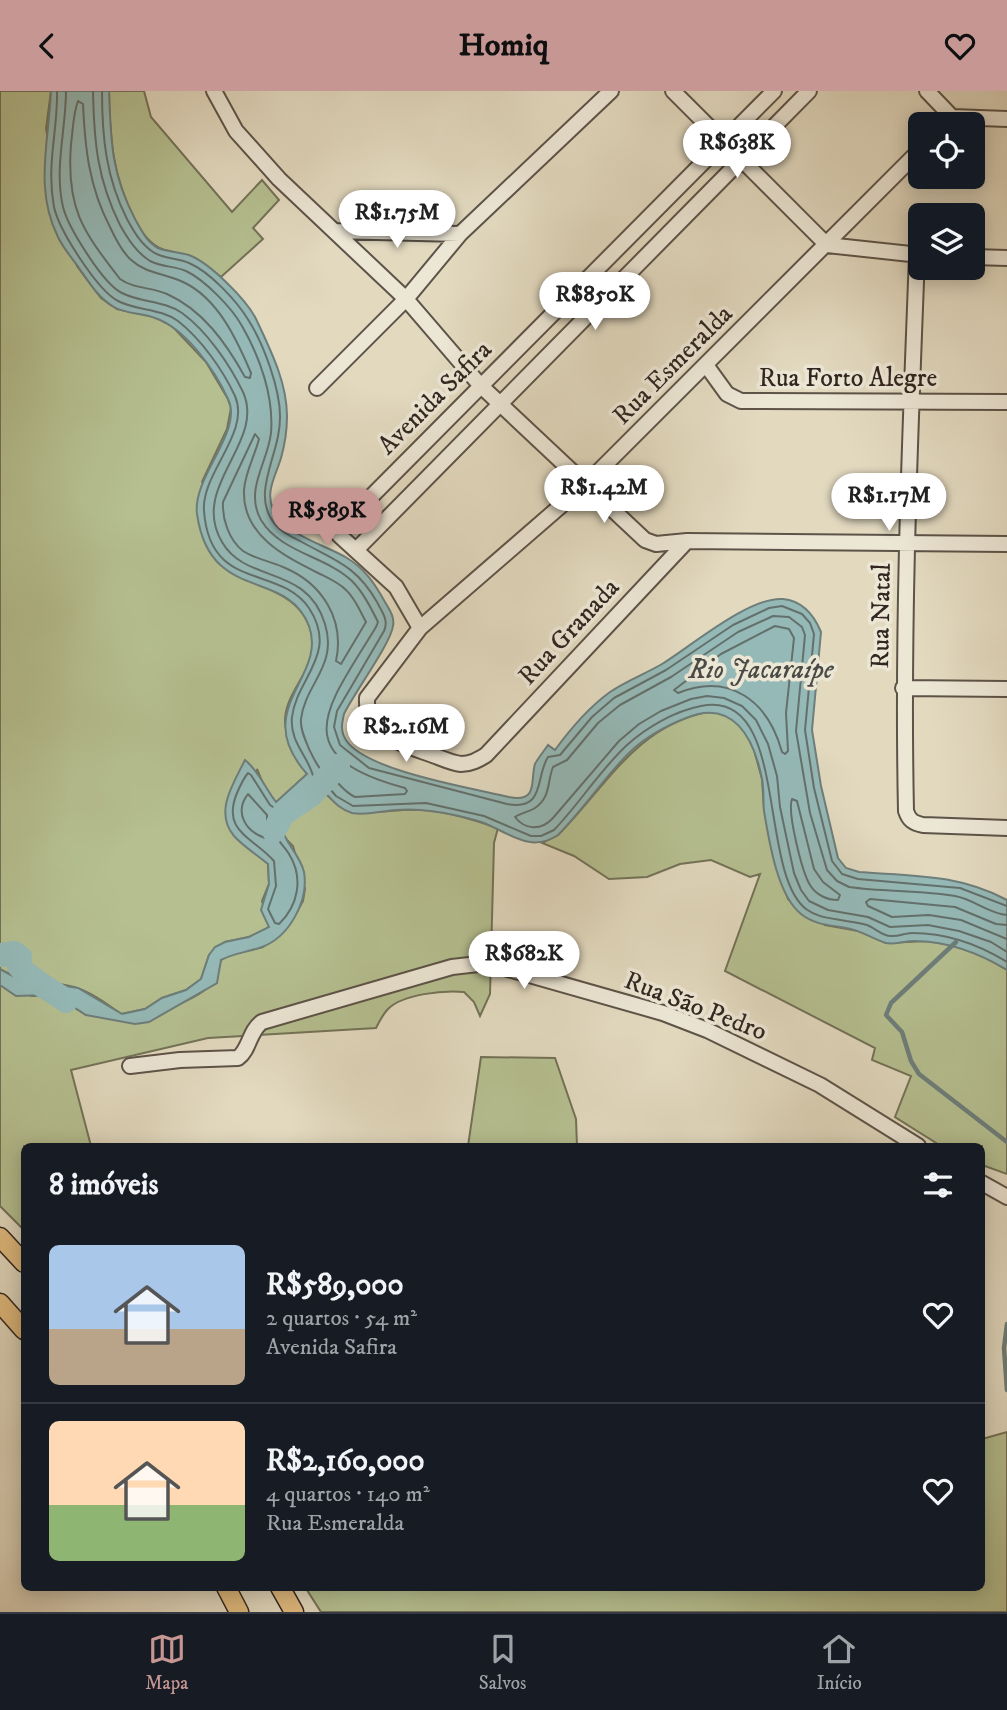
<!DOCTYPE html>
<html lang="pt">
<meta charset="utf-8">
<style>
body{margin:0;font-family:"IM FELL DW Pica",serif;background:#20242c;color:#f1f3f6;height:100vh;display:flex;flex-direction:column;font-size:26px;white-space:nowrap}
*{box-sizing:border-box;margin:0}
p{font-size:23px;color:#9ea1a6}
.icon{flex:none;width:38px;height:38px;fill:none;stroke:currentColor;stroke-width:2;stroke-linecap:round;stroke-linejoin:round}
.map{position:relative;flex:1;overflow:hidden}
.drawer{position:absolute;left:21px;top:1052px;width:964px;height:448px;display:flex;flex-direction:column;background:#171b24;border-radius:10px;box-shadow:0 4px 18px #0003}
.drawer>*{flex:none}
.buttons{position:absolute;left:908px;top:21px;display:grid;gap:14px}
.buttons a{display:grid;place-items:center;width:77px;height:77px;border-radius:10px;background:#171b24;box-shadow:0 4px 18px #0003;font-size:35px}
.price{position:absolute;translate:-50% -60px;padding:0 16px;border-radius:24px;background:#fff;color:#222;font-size:23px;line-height:46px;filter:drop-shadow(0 2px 4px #0008)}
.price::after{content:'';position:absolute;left:50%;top:42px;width:21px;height:16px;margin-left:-10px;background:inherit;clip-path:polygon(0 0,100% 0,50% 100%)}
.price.selected{background:#c59692;color:#111}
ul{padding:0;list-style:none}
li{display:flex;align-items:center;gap:21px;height:175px;padding:0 28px}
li+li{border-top:2px solid #363941}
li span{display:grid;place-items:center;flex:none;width:196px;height:140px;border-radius:10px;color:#555}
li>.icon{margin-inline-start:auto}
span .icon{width:84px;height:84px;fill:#fffc;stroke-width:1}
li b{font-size:30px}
h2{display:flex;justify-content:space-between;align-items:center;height:84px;padding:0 28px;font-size:30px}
header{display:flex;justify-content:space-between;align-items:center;height:91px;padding:0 28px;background:#c59692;color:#111;font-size:32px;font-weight:700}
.tab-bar{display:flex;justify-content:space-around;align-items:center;height:98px;border-top:2px solid #363941;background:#171b24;font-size:19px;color:#9ea1a6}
.tab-bar a{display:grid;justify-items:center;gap:4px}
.tab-bar .selected{color:#c59692}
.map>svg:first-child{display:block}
.green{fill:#b5bf90;stroke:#737258;stroke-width:2}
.water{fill:#95b9b7;stroke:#6d7e7b;stroke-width:2}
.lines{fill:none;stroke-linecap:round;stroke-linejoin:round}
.shore{stroke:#63706c;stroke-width:2}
.stream{stroke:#6d7e7b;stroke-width:4.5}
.river{stroke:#95b9b7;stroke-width:24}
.minor-casing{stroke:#5d5348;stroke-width:18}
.major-casing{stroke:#312620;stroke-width:21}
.minor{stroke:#ece6d5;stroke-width:14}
.major{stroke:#e1bc80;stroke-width:18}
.labels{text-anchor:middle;stroke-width:7;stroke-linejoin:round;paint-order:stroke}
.street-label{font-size:26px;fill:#312620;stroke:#ece6d5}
.water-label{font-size:28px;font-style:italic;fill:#4a4b46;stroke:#ece6d5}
</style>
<header><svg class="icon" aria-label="back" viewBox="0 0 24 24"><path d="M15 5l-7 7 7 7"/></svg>Homiq<svg class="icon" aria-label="heart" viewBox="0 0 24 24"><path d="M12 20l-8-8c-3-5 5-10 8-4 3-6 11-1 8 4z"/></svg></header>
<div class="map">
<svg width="1007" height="1521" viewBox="0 0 1007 1521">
<rect width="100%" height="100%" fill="#e2d9bf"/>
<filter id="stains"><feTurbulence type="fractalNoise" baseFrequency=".00286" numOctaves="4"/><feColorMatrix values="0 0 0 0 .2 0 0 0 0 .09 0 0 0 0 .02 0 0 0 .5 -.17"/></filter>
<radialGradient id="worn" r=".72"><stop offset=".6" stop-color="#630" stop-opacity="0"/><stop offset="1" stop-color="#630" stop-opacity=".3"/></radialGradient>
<path class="green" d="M0 0H51L46 38 77 175 101 207 117 218 155 226 172 235 206 271 228 308 231 317 227 338 202 391 273 500C306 515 322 543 306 579 298 594 286 610 285 628 284 647 299 667 307 683L276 712 264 695 257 678 253 760 268 773 269 793 262 810 270 836 249 846 225 851 209 864 201 888 186 899 162 907 145 918 121 923C107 913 91 901 74 896 47 889 25 892 0 878Z
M109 0H144L151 26 232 121 262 89 279 109 253 137 263 148 221 186C206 174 191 167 173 161 168 159 162 159 158 156 146 149 140 138 134 127 112 83 110 48 109 0Z
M707 621 720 622 732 627 745 640 754 659 762 688 764 718 771 755 788 808 825 834 864 841 886 852 928 850 956 855 985 866 1007 879V1083L982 1074V1055H941L895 1026 911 985 872 969 875 957 725 880 760 783 750 786 711 769 680 773 647 786 609 788 574 765 542 752 558 744C606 696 635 636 707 621Z
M319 696C353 735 380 716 424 719 450 721 474 729 498 737L494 752 490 903 480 925 474 911 464 901C444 899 403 903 388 918 383 923 379 931 376 937L208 947 71 979 91 1055H24V1139L0 1115V894L32 905 46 904 66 911 86 924 159 925C186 904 212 910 221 869L230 864 263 856 296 823 303 810 305 798 293 755 283 745 281 734 297 712Z
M481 966 555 967 576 1028 577 1055H468Z
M1007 1341V1521H321L305 1496H982V1348Z"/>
<path class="water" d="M51 0H109C111 51 111 82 135 128 141 139 147 151 158 157 168 161 179 161 189 164 210 172 248 210 257 230 271 260 287 292 287 325 287 340 285 353 281 367 276 384 265 401 273 418 286 445 324 453 347 467 365 478 375 493 385 511 389 518 395 526 393 535 391 552 354 602 344 623 342 632 340 640 346 649 366 680 471 697 509 706 539 712 530 689 535 673 538 667 544 660 548 654L555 659C571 637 588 617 610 601 626 590 645 583 662 573 690 556 750 505 783 508 803 510 814 524 821 541L812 639 821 695 838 767 846 777 859 781C913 785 958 783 1007 809V879C979 862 950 851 917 850 907 849 895 854 886 852 872 848 861 839 846 837 829 834 815 834 801 823 777 804 769 749 764 720 763 709 764 698 762 688 754 647 733 607 686 627 666 635 647 645 631 660 605 685 584 718 558 744 531 762 511 743 484 732 476 729 467 727 459 725 438 720 416 717 395 719 381 720 366 725 352 722 337 718 330 705 319 696L297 712 281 734C284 752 300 763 304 781 309 810 289 846 262 856 248 861 234 862 221 869L217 892 149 931 135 933 86 924 66 911 46 904 16 905 0 894V878L18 888 78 897 122 923 145 918 162 907 186 899 201 888 209 864 215 856 225 851 249 846 269 836 261 819 269 793 268 773C257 764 243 755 234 745 214 721 233 693 245 669 259 680 265 697 276 711L307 683C249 618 328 587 309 535 287 476 210 514 197 423 192 386 244 340 228 308 215 279 185 237 155 227 142 222 126 223 114 216 98 207 89 191 79 177 72 167 63 157 58 146 34 99 49 49 51 0Z"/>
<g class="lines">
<path class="shore" d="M57 0C58 40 46 73 54 116 59 139 97 199 118 210 137 220 160 217 178 230 201 248 223 279 235 305 251 342 201 382 204 420 210 501 278 473 309 517 339 563 297 586 292 626 289 652 311 668 314 689L324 691 336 705 353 715 426 712 484 725 531 745H541L554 739C580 712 600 679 627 654 647 636 675 620 701 615 790 597 757 780 806 818 818 827 831 827 846 830 853 831 860 832 867 834 875 837 882 845 891 845 898 846 905 842 912 842 946 842 978 853 1007 871
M66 0C66 39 54 77 63 116 68 136 103 193 122 202 141 212 163 209 182 222 207 240 230 274 243 301 266 352 189 395 222 451 246 493 307 473 325 533 338 575 305 593 301 628 300 638 305 648 309 658 312 664 317 675 322 680 325 683 329 683 331 685 340 693 344 701 355 706L405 703 407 700 405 697C282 664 329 614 376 536L378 531C371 517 363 501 352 490 326 465 281 462 261 429 244 399 268 371 271 342 274 306 260 266 242 235 232 217 205 189 186 180 175 175 161 176 150 170 136 161 128 148 120 134 97 88 94 50 93 0
M102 0C102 46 106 87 127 128 134 141 141 153 153 161 164 168 177 167 189 172 210 181 237 210 249 230 264 254 280 298 280 325 281 363 250 401 274 432 280 440 290 445 300 450 334 469 356 474 377 511 382 521 389 529 384 540L337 620 334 636 340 654 369 677 507 713C546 720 535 686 548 666L560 664 592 626 614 607 666 579 733 534 769 517 782 515 802 523 810 532 814 543 805 639 814 697 832 770 842 783 858 788 960 797 1007 815
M78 10 83 13C85 57 89 96 110 136 115 147 121 159 130 168 146 183 164 182 183 191 218 207 237 249 251 282L250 287 245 286C226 252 203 219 167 203 151 196 134 198 120 188 82 139 66 117 71 53 73 39 73 23 78 10Z
M255 343 259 348C255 364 245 382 244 399 242 444 284 465 318 482 328 487 338 491 346 499 355 507 360 520 366 531L341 573 336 570C345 528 322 492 283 476 270 470 255 468 243 460 229 449 222 428 223 411Z
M775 535 789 538 794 547 786 622 788 660 785 663 782 661C768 610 730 581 678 602L674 599 721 563Z
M248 682 251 684 270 714 279 720C278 724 274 730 274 735 274 748 283 753 289 763 304 787 298 815 279 833L275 832 268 818 276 795 274 770C253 746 221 741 237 702 240 695 243 688 248 682Z
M248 703 267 724V744L265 747C245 740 234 721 248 703Z
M792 708 797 710 814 778 823 791 840 804 838 809C827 809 816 804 810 794 802 781 787 721 792 708Z
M1007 824C990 823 973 808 955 805 920 799 884 801 849 796L837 790 827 779 810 722 796 640 805 544 802 536 789 526 773 525 738 541 671 586 620 614 598 632 567 669 553 676C547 691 551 706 535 717 529 721 520 722 515 726 525 739 541 740 553 727L619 650 639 633 661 620 691 608 707 605 724 607 742 615 756 629 768 653 777 685 780 716 794 782 801 799 809 810 828 819 868 826 890 836 928 834 959 840 991 851 1007 861
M1007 834 996 833 955 816 870 808 866 811 868 815 892 826 929 824 961 829 1007 848"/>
<path class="stream" d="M956 851 891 912 886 924 902 941 911 970 919 983 1007 1051
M1007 1233 1004 1257 1007 1299"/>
<path class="river" d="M274 740 283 723 311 704 338 675
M0 864 14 862 20 866 18 873C25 886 53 900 66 910"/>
<g class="minor-casing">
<path id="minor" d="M214 0 236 40 279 88 406 208 480 294 645 449 656 453 687 450 1007 453
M673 0 827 154
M927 0 952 26
M952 26 1007 28
M335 140 460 143
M827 154 920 164
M917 164C910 349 902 534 906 720 909 729 913 732 923 734L1007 737
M973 166 1007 167
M706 274 727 303 741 310 1007 311
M317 297 406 208 460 143 611 0
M687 450 486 664C478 669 471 673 461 673 451 672 439 666 430 663 402 653 365 643 367 607L420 537 586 393 920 59
M356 459 809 0
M420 537 396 496 339 444V438L774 0
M903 597 1007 598
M130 975 180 969 238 967C250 958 249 940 262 931L452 876 487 872 663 922 707 939 820 994 918 1055
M982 1092 1007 1106"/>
</g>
<g class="major-casing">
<path id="major" d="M0 1146 24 1172
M0 1212 24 1239
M226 1496 239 1521
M280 1496 294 1521"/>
</g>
<use href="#minor" class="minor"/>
<use href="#major" class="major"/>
</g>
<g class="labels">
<g class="street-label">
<text transform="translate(672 273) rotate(-45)" y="9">Rua Esmeralda</text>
<text x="848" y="295">Rua Forto Alegre</text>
<text transform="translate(434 306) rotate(-45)" y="9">Avenida Safira</text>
<text transform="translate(880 525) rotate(-89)" y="9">Rua Natal</text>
<text transform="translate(568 540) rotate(-47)" y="9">Rua Granada</text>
<text transform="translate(696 914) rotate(21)" y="9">Rua São Pedro</text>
</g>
<g class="water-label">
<text x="761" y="587">Rio Jacaraípe</text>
</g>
</g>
<rect width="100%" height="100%" filter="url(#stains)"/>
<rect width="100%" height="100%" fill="url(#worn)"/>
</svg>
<div class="buttons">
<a><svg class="icon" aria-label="locate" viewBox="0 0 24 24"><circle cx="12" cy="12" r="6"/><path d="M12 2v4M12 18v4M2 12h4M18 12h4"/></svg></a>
<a><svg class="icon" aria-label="layers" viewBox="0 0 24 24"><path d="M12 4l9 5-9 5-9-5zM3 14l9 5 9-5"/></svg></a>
</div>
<b class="price" style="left:737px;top:89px">R$638K</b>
<b class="price" style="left:397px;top:159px">R$1.75M</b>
<b class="price" style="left:595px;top:241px">R$850K</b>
<b class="price" style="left:604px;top:434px">R$1.42M</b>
<b class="price" style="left:889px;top:442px">R$1.17M</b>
<b class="price selected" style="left:327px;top:457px">R$589K</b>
<b class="price" style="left:406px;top:673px">R$2.16M</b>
<b class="price" style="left:524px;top:900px">R$682K</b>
<section class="drawer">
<h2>8 imóveis<svg class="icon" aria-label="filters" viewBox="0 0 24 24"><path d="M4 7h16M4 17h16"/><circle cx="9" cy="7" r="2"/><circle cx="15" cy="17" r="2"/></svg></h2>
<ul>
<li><span style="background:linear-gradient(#a9c7e8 60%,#b9a48a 0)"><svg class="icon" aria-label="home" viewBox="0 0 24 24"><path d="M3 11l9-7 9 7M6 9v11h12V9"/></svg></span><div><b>R$589,000</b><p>2 quartos · 54 m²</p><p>Avenida Safira</p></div><svg class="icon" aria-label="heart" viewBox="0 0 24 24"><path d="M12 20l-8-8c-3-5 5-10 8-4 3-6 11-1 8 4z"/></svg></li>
<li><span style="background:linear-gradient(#ffd9b3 60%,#8fb573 0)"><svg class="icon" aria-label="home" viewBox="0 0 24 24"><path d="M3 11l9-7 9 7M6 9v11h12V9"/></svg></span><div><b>R$2,160,000</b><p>4 quartos · 140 m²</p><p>Rua Esmeralda</p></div><svg class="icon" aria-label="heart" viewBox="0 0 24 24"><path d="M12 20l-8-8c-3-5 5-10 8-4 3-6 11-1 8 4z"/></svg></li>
</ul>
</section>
</div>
<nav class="tab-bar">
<a class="selected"><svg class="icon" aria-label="map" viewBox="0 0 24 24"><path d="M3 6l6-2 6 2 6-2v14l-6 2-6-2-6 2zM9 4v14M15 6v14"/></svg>Mapa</a>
<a><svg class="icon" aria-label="saved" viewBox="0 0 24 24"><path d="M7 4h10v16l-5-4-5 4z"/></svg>Salvos</a>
<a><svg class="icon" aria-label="home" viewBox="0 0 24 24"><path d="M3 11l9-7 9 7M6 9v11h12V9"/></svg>Início</a>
</nav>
